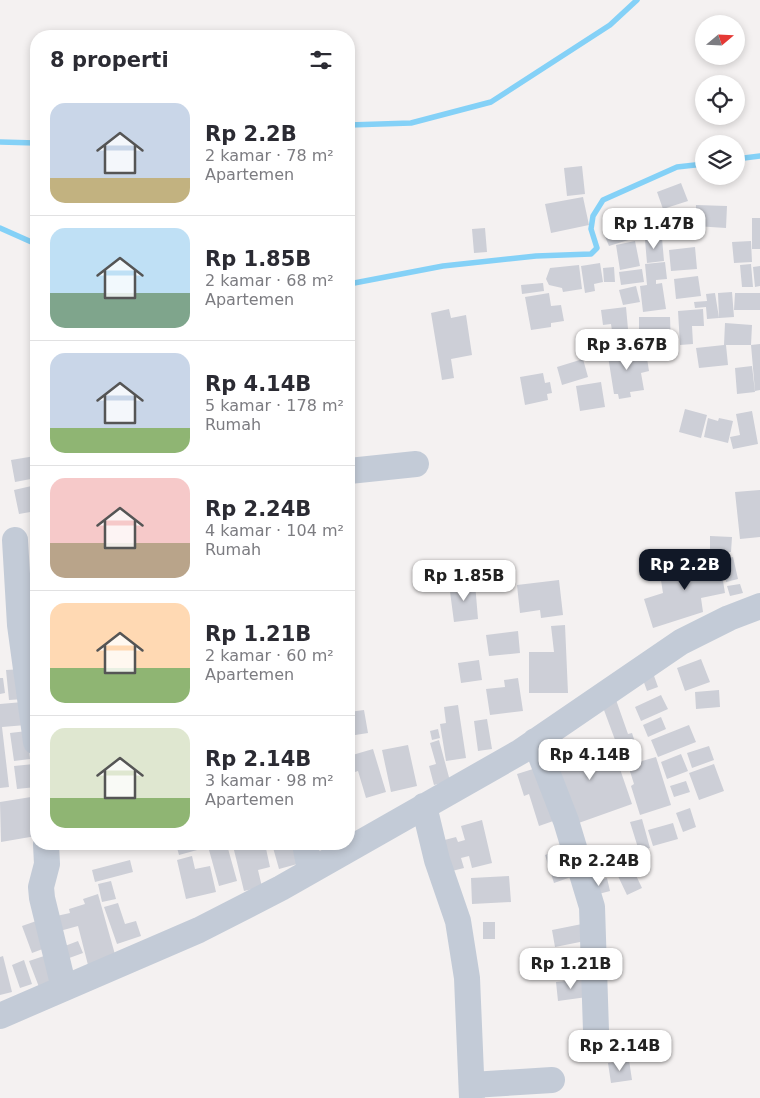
<!DOCTYPE html>
<html lang="id">
<meta charset="utf-8">
<style>
body{margin:0;font-family:"DejaVu Sans",sans-serif;background:#f7f7f7;color:#2b2b33;height:100vh;display:flex;flex-direction:column;font-size:19px;white-space:nowrap}
*{box-sizing:border-box;margin:0}
p{font-size:16px;color:#7c7c81}
.icon{flex:none;width:28px;height:28px;fill:none;stroke:currentColor;stroke-width:2;stroke-linecap:round;stroke-linejoin:round}
.map{position:relative;flex:1;overflow:hidden}
.panel{position:absolute;left:30px;top:30px;width:325px;height:820px;display:flex;flex-direction:column;background:#fff;border-radius:20px;box-shadow:0 2px 8px #0003}
.panel>*{flex:none}
.needle{width:32px;rotate:71deg}
.controls{position:absolute;left:695px;top:15px;display:grid;gap:10px}
.controls a{display:grid;place-items:center;width:50px;height:50px;border-radius:50%;background:#fff;box-shadow:0 2px 8px #0003;font-size:25px}
.price{position:absolute;translate:-50% -42px;padding:0 11px;border-radius:10px;background:#fff;color:#222;font-size:16px;line-height:32px;filter:drop-shadow(0 1px 2px #0008)}
.price::after{content:'';position:absolute;left:50%;top:30px;width:15px;height:11px;margin-left:-8px;background:inherit;clip-path:polygon(0 0,100% 0,50% 100%)}
.price.on{background:#111827;color:#fff}
ul{padding:0;list-style:none}
li{display:flex;align-items:center;gap:15px;height:125px;padding:0 20px}
li+li{border-top:1px solid #e1e1e2}
li span{display:grid;place-items:center;flex:none;width:140px;height:100px;border-radius:15px;color:#555}
li>.icon{margin-inline-start:auto}
span .icon{width:60px;height:60px;fill:#fffc;stroke-width:1}
li b{font-size:21px}
h2{display:flex;justify-content:space-between;align-items:center;height:60px;padding:0 20px;font-size:21px}
.map>svg:first-child{display:block}
.lines{fill:none;stroke-linecap:round;stroke-linejoin:round}
.stream{stroke:#84d1f7;stroke-width:5.5}
.building{fill:#cdcfd7}
.minor{stroke:#c3cbd7;stroke-width:26}
</style>
<div class="map">
<svg width="760" height="1098" viewBox="0 0 760 1098">
<rect width="100%" height="100%" fill="#f4f1f1"/>
<g class="lines">
<path class="stream" d="M349 125 411 123 491 102 610 25 637 0
M0 142 36 143
M736 159 760 156
M0 228 36 244
M349 284 443 266 536 256 591 254 597 248 591 229 593 216 603 200 677 167 704 164"/>
</g>
<path class="building" d="M582 166 585 194 567 196 564 168Z
M681 183 688 201 663 209 657 192Z
M583 197 589 225 551 233 545 204Z
M696 205 727 206 726 228 695 226Z
M620 210 625 225 647 216 654 232 609 246 604 234 611 232 605 216Z
M752 218H760V249H752Z
M485 228 487 252 474 253 472 229Z
M662 238 664 261 647 263 645 240Z
M635 241 640 266 620 270 616 245Z
M751 241 752 262 734 263 732 242Z
M695 247 697 269 671 271 669 250Z
M665 262 667 279 656 280V284L662 283 666 309 643 312 640 286 647 285 645 264Z
M600 263 603 282 594 284 595 291 585 293 581 266Z
M751 264 753 287H742L740 265Z
M579 265 582 289 563 292 562 288 549 285 546 279 550 268Z
M760 266V286L755 287 753 267Z
M614 267 615 282H604L603 268Z
M642 269 644 282 621 285 619 272Z
M698 276 701 296 676 299 674 279Z
M543 283 544 291 522 294 521 285Z
M636 286 640 302 623 305 619 290Z
M732 292 734 317 719 318 718 293Z
M549 293 551 306 561 305 564 321 551 323V327L531 330 525 297Z
M715 293 719 318 707 319 706 307 695 308 694 302 707 301 706 294Z
M735 293H760V310H734Z
M626 307 628 329H625L626 337 613 338 611 324 603 325 601 310Z
M449 309 451 318 466 315 472 355 451 359 454 378 442 380 431 313Z
M703 309 704 326H692L693 344 680 345 678 311Z
M639 317H670L671 345 635 346 634 330 639 329Z
M725 323 752 325 751 345H726L728 365 699 368 696 348 724 345Z
M760 344V390L755 391 751 345Z
M627 348 628 354 646 352 649 371 641 373 644 390 630 392 631 397 619 399 618 394H614L607 350Z
M583 359 588 377 562 385 557 367Z
M752 366 755 392 737 394 735 368Z
M543 373 545 383 550 382 552 393 547 394 548 400 525 405 520 377Z
M601 382 605 407 580 411 576 386Z
M685 409 707 415 701 438 679 432Z
M752 411 758 444 733 449 730 437 740 435 736 414Z
M708 418 718 421 719 418 733 421 728 443 704 437Z
M35 456 36 478 15 482 11 460Z
M36 485V511L19 514 14 490Z
M760 490V537L740 539 735 492Z
M710 536 732 537 731 552 710 551Z
M719 557 725 593 701 598 703 612 653 628 644 599 663 593 659 568Z
M733 557 738 579 726 582 721 560Z
M559 580 563 615 541 618 540 610 520 613 517 585Z
M475 583 478 619 454 622 449 584Z
M740 584 743 593 730 596 727 586Z
M36 601V619L25 621 24 602Z
M565 625 568 693H529V652H554L551 626Z
M518 631 520 653 489 656 486 635Z
M701 659 710 682 685 691 677 668Z
M479 660 482 680 461 683 458 663Z
M22 669 24 699 9 700 6 670Z
M653 673 658 687 647 691 642 677Z
M0 678H3L5 693 0 694Z
M518 678 523 711 490 715 486 689 505 687 504 680Z
M719 690 720 707 696 709 695 692Z
M661 695 668 709 641 721 635 707Z
M615 697 628 734 632 733 638 751 621 756 601 702Z
M23 702 26 725 2 727 9 787 0 788V704Z
M458 705 466 758 446 761 440 724 446 723 444 707Z
M364 710 368 733 349 736V712Z
M661 717 666 729 648 737 643 725Z
M487 719 492 749 478 751 474 721Z
M689 725 696 742 658 757 651 740Z
M438 729 440 738 432 740 430 731Z
M27 731 30 759 14 761 10 733Z
M439 740 450 781 434 785 429 766 436 764 430 743Z
M610 740 632 804 573 825 547 752 564 746 567 755Z
M408 745 417 786 391 792 382 750Z
M709 746 714 760 692 768 687 753Z
M373 749 386 792 366 798 358 771 349 774V756Z
M681 754 688 771 667 779 661 762Z
M656 757 671 805 640 815 631 786 634 784 628 765Z
M34 764 36 787 17 789 14 766Z
M714 764 724 791 699 800 689 773Z
M533 769 559 819 539 826 529 794 524 796 517 774Z
M686 781 690 792 674 797 670 786Z
M31 797 36 836 1 842 0 802Z
M690 808 696 827 683 832 676 813Z
M642 819 650 848 639 851 630 822Z
M482 820 492 863 472 868 469 856 461 858 464 868 444 873 437 842 456 837 458 842 465 840 461 826Z
M673 823 678 839 653 846 648 830Z
M176 844H219L179 855Z
M249 844 250 848 265 844 270 867 258 870 262 887 244 891 233 846Z
M272 844H288V846L296 844 301 863 279 869Z
M227 845 237 881 219 886 209 850Z
M562 849 571 877 554 883 545 855Z
M192 856 195 869 210 866 216 892 186 899 177 860Z
M130 860 133 872 95 882 92 870Z
M632 867 642 888 627 895 617 874Z
M509 876 511 902 472 904 471 878Z
M607 878 610 891 591 896 588 883Z
M111 881 116 899 102 902 98 884Z
M98 894 116 958 88 965 78 926 56 932 52 917 70 913 69 909 85 904 83 899Z
M118 903 125 924 136 921 141 936 117 944 104 907Z
M42 919 48 947 32 953 22 926Z
M483 922H495V939H483Z
M582 924 585 941 555 947 552 930Z
M78 941 83 953 61 961 57 949Z
M50 954 59 979 39 987 29 961Z
M3 956 12 992 0 995V957Z
M24 960 32 984 20 988 12 965Z
M584 979 587 997 558 1001 556 982Z
M629 1060 632 1080 611 1083 608 1063Z"/>
<g class="lines">
<path class="minor" d="M349 471 416 464
M15 540 20 625 36 742
M535 741 566 821 592 907 596 1031
M424 806 437 860 458 921 467 978 472 1098
M46 844 47 864 41 887 42 898 64 988
M305 844 310 870
M0 1016 199 930 281 888 520 752 681 642 729 618 760 606
M472 1085 552 1080"/>
</g>
</svg>
<div class="controls">
<a><svg class="needle" viewBox="-14 -14 28 28"><path d="M0-13l5 13h-10z" fill="#e53935"/><path d="M0 13l5-13h-10z" fill="#7c7c81"/></svg></a>
<a><svg class="icon" aria-label="locate" viewBox="0 0 24 24"><circle cx="12" cy="12" r="6"/><path d="M12 2v4M12 18v4M2 12h4M18 12h4"/></svg></a>
<a><svg class="icon" aria-label="layers" viewBox="0 0 24 24"><path d="M12 4l9 5-9 5-9-5zM3 14l9 5 9-5"/></svg></a>
</div>
<b class="price" style="left:654px;top:250px">Rp 1.47B</b>
<b class="price" style="left:627px;top:371px">Rp 3.67B</b>
<b class="price on" style="left:685px;top:591px">Rp 2.2B</b>
<b class="price" style="left:464px;top:602px">Rp 1.85B</b>
<b class="price" style="left:590px;top:781px">Rp 4.14B</b>
<b class="price" style="left:599px;top:887px">Rp 2.24B</b>
<b class="price" style="left:571px;top:990px">Rp 1.21B</b>
<b class="price" style="left:620px;top:1072px">Rp 2.14B</b>
<section class="panel">
<h2>8 properti<svg class="icon" aria-label="filters" viewBox="0 0 24 24"><path d="M4 7h16M4 17h16"/><circle cx="9" cy="7" r="2"/><circle cx="15" cy="17" r="2"/></svg></h2>
<ul>
<li><span style="background:linear-gradient(#c9d6e8 75%,#c2b280 0)"><svg class="icon" aria-label="home" viewBox="0 0 24 24"><path d="M3 11l9-7 9 7M6 9v11h12V9"/></svg></span><div><b>Rp 2.2B</b><p>2 kamar · 78 m²</p><p>Apartemen</p></div></li>
<li><span style="background:linear-gradient(#bfe0f5 65%,#7fa58c 0)"><svg class="icon" aria-label="home" viewBox="0 0 24 24"><path d="M3 11l9-7 9 7M6 9v11h12V9"/></svg></span><div><b>Rp 1.85B</b><p>2 kamar · 68 m²</p><p>Apartemen</p></div></li>
<li><span style="background:linear-gradient(#c9d6e8 75%,#8fb573 0)"><svg class="icon" aria-label="home" viewBox="0 0 24 24"><path d="M3 11l9-7 9 7M6 9v11h12V9"/></svg></span><div><b>Rp 4.14B</b><p>5 kamar · 178 m²</p><p>Rumah</p></div></li>
<li><span style="background:linear-gradient(#f6c9c9 65%,#b9a48a 0)"><svg class="icon" aria-label="home" viewBox="0 0 24 24"><path d="M3 11l9-7 9 7M6 9v11h12V9"/></svg></span><div><b>Rp 2.24B</b><p>4 kamar · 104 m²</p><p>Rumah</p></div></li>
<li><span style="background:linear-gradient(#ffd9b3 65%,#8fb573 0)"><svg class="icon" aria-label="home" viewBox="0 0 24 24"><path d="M3 11l9-7 9 7M6 9v11h12V9"/></svg></span><div><b>Rp 1.21B</b><p>2 kamar · 60 m²</p><p>Apartemen</p></div></li>
<li><span style="background:linear-gradient(#dfe7d0 70%,#8fb573 0)"><svg class="icon" aria-label="home" viewBox="0 0 24 24"><path d="M3 11l9-7 9 7M6 9v11h12V9"/></svg></span><div><b>Rp 2.14B</b><p>3 kamar · 98 m²</p><p>Apartemen</p></div></li>
</ul>
</section>
</div>
